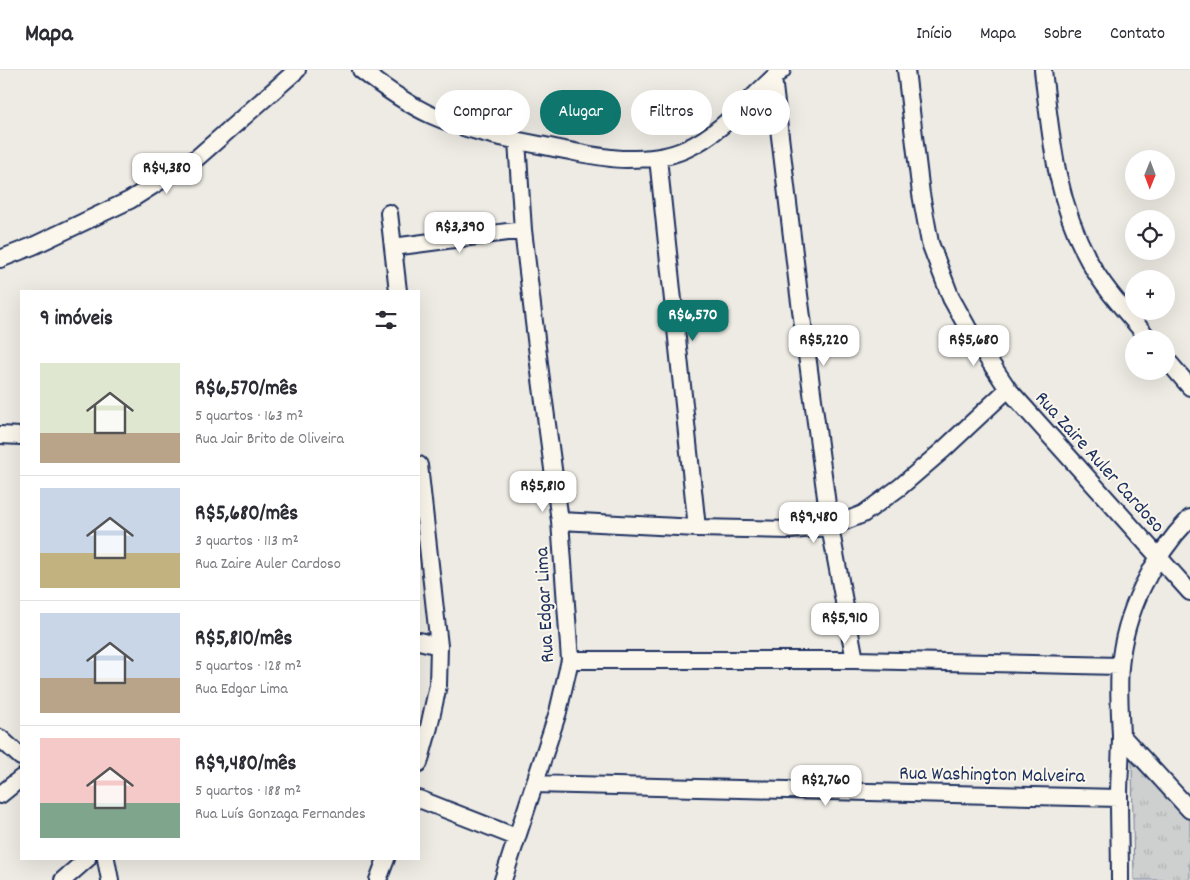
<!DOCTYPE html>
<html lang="pt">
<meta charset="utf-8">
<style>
body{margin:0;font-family:Dekko,sans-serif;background:#f2f2f3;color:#2b2b33;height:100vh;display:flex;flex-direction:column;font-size:19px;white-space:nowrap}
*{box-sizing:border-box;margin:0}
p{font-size:16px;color:#7c7c81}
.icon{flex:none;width:28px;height:28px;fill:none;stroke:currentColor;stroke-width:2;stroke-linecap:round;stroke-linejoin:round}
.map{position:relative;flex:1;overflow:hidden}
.side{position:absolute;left:20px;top:220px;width:400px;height:570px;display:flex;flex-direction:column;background:#fff;border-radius:0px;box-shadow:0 5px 20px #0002}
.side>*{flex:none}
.guide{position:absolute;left:435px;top:20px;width:475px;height:45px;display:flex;gap:10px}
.needle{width:32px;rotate:181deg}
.buttons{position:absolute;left:1125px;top:80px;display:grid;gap:10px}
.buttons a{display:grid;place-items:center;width:50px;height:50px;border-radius:50%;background:#fff;box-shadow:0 5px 20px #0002;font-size:25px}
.price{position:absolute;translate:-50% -42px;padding:0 11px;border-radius:10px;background:#fff;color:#222;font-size:16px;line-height:32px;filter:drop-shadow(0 1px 2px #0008)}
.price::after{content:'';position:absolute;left:50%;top:30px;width:15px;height:11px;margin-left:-8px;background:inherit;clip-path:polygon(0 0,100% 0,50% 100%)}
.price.active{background:#0f766e;color:#fff}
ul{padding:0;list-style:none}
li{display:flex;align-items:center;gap:15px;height:125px;padding:0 20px}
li+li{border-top:1px solid #e1e1e2}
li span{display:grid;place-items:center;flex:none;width:140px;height:100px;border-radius:0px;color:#555}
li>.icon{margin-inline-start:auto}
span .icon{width:60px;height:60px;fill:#fffc;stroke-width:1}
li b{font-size:21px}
h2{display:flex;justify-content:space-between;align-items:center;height:60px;padding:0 20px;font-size:21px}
.pill{padding:0 18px;border-radius:22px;background:#fff;box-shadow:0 5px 20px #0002;font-size:18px;line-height:45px}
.pill.active{background:#0f766e;color:#fff}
header{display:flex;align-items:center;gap:30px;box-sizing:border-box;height:70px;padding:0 25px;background:#fff;border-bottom:1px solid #e1e1e2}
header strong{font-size:24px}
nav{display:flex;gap:28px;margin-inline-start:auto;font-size:18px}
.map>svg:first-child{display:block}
.park{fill:url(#park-tufts);stroke:#747f96}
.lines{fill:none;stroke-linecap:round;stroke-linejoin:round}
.minor-casing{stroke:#1b2f5e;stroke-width:20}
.minor{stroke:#fbf7ec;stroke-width:16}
.labels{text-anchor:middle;stroke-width:4;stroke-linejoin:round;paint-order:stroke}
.street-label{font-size:20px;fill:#1b2f5e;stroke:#fbf7ec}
</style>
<header>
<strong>Mapa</strong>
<nav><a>Início</a><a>Mapa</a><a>Sobre</a><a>Contato</a></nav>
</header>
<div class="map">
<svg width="1190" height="810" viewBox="0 0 1190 810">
<defs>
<pattern id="park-tufts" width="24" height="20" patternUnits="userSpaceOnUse" patternTransform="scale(1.25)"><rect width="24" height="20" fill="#cecfcf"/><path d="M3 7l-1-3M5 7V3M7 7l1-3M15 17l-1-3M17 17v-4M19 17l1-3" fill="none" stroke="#b0b2b4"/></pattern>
</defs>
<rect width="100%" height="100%" fill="#eeebe4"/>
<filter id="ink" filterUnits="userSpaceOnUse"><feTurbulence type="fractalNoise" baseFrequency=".02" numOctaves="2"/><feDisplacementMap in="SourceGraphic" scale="10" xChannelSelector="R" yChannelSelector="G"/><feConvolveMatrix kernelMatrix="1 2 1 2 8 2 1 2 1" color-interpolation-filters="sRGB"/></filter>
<g filter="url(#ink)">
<path class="park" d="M1132 692 1190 746V810H1134Z"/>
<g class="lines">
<g class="minor-casing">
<path id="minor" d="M361 0C383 17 405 33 431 45 471 63 516 70 559 79 581 83 604 89 626 89 647 89 667 88 686 79 724 62 751 26 782 0
M906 0 921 124 930 173 951 228 970 262 1008 319 1190 522
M1043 0C1051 68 1056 130 1089 191 1104 219 1128 244 1149 269
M773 8 799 225 830 457 855 590
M658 88 697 458
M389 143 398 221
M393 177 523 160
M0 189 33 176 130 130 198 87 297 0
M1166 289 1190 317
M0 365 21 366
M419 395 439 576 438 615 429 657 419 693
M560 451 697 458 791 460 830 457 863 444 900 417 943 380 1008 319
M419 571 439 576
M570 590H855L1120 596
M1121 665 1190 740
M0 668 21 687
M534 714 1119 728
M0 725 21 708
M419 729 516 767
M106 789 110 810
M63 810 87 789
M378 810 386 789
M503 810 558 642 570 590 560 451 540 302 523 160 517 71
M1120 810C1120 782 1119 754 1119 726 1119 706 1121 686 1121 665 1120 642 1118 620 1120 597 1124 543 1153 486 1190 448"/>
</g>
<use href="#minor" class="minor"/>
</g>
</g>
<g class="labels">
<g class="street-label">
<text transform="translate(1101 391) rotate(48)" y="7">Rua Zaire Auler Cardoso</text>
<text transform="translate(543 535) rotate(-93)" y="7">Rua Edgar Lima</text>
<text transform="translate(992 703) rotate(1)" y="7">Rua Washington Malveira</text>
</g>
</g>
</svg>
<div class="buttons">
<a><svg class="needle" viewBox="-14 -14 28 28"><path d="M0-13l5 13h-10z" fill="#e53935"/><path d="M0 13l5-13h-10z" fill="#7c7c81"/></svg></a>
<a><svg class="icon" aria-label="locate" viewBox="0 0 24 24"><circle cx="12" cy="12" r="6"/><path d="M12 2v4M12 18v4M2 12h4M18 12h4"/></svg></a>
<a>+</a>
<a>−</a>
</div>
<b class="price" style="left:167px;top:125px">R$4,380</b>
<b class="price" style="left:460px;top:184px">R$3,390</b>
<b class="price active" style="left:693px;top:272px">R$6,570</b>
<b class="price" style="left:824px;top:297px">R$5,220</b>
<b class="price" style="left:974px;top:297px">R$5,680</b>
<b class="price" style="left:543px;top:443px">R$5,810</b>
<b class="price" style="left:814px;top:474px">R$9,480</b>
<b class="price" style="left:845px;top:575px">R$5,910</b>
<b class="price" style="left:826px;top:737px">R$2,760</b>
<div class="guide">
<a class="pill">Comprar</a>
<a class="pill active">Alugar</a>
<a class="pill">Filtros</a>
<a class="pill">Novo</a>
</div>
<section class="side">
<h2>9 imóveis<svg class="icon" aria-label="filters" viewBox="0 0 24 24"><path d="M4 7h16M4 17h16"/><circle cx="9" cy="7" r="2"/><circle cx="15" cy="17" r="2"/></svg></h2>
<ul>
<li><span style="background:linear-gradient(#dfe7d0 70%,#b9a48a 0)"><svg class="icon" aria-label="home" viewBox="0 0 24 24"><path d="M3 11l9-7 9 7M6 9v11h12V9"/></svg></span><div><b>R$6,570/mês</b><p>5 quartos · 163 m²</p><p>Rua Jair Brito de Oliveira</p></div></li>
<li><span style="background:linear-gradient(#c9d6e8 65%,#c2b280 0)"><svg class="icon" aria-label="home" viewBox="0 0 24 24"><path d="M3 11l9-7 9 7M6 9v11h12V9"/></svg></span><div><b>R$5,680/mês</b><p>3 quartos · 113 m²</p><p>Rua Zaire Auler Cardoso</p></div></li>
<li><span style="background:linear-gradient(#c9d6e8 65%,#b9a48a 0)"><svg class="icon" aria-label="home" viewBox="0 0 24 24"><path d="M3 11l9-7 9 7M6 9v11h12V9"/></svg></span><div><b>R$5,810/mês</b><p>5 quartos · 128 m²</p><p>Rua Edgar Lima</p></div></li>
<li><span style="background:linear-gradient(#f6c9c9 65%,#7fa58c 0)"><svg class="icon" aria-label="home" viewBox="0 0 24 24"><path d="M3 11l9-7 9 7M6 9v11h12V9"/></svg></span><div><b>R$9,480/mês</b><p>5 quartos · 188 m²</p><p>Rua Luís Gonzaga Fernandes</p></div></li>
</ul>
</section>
</div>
